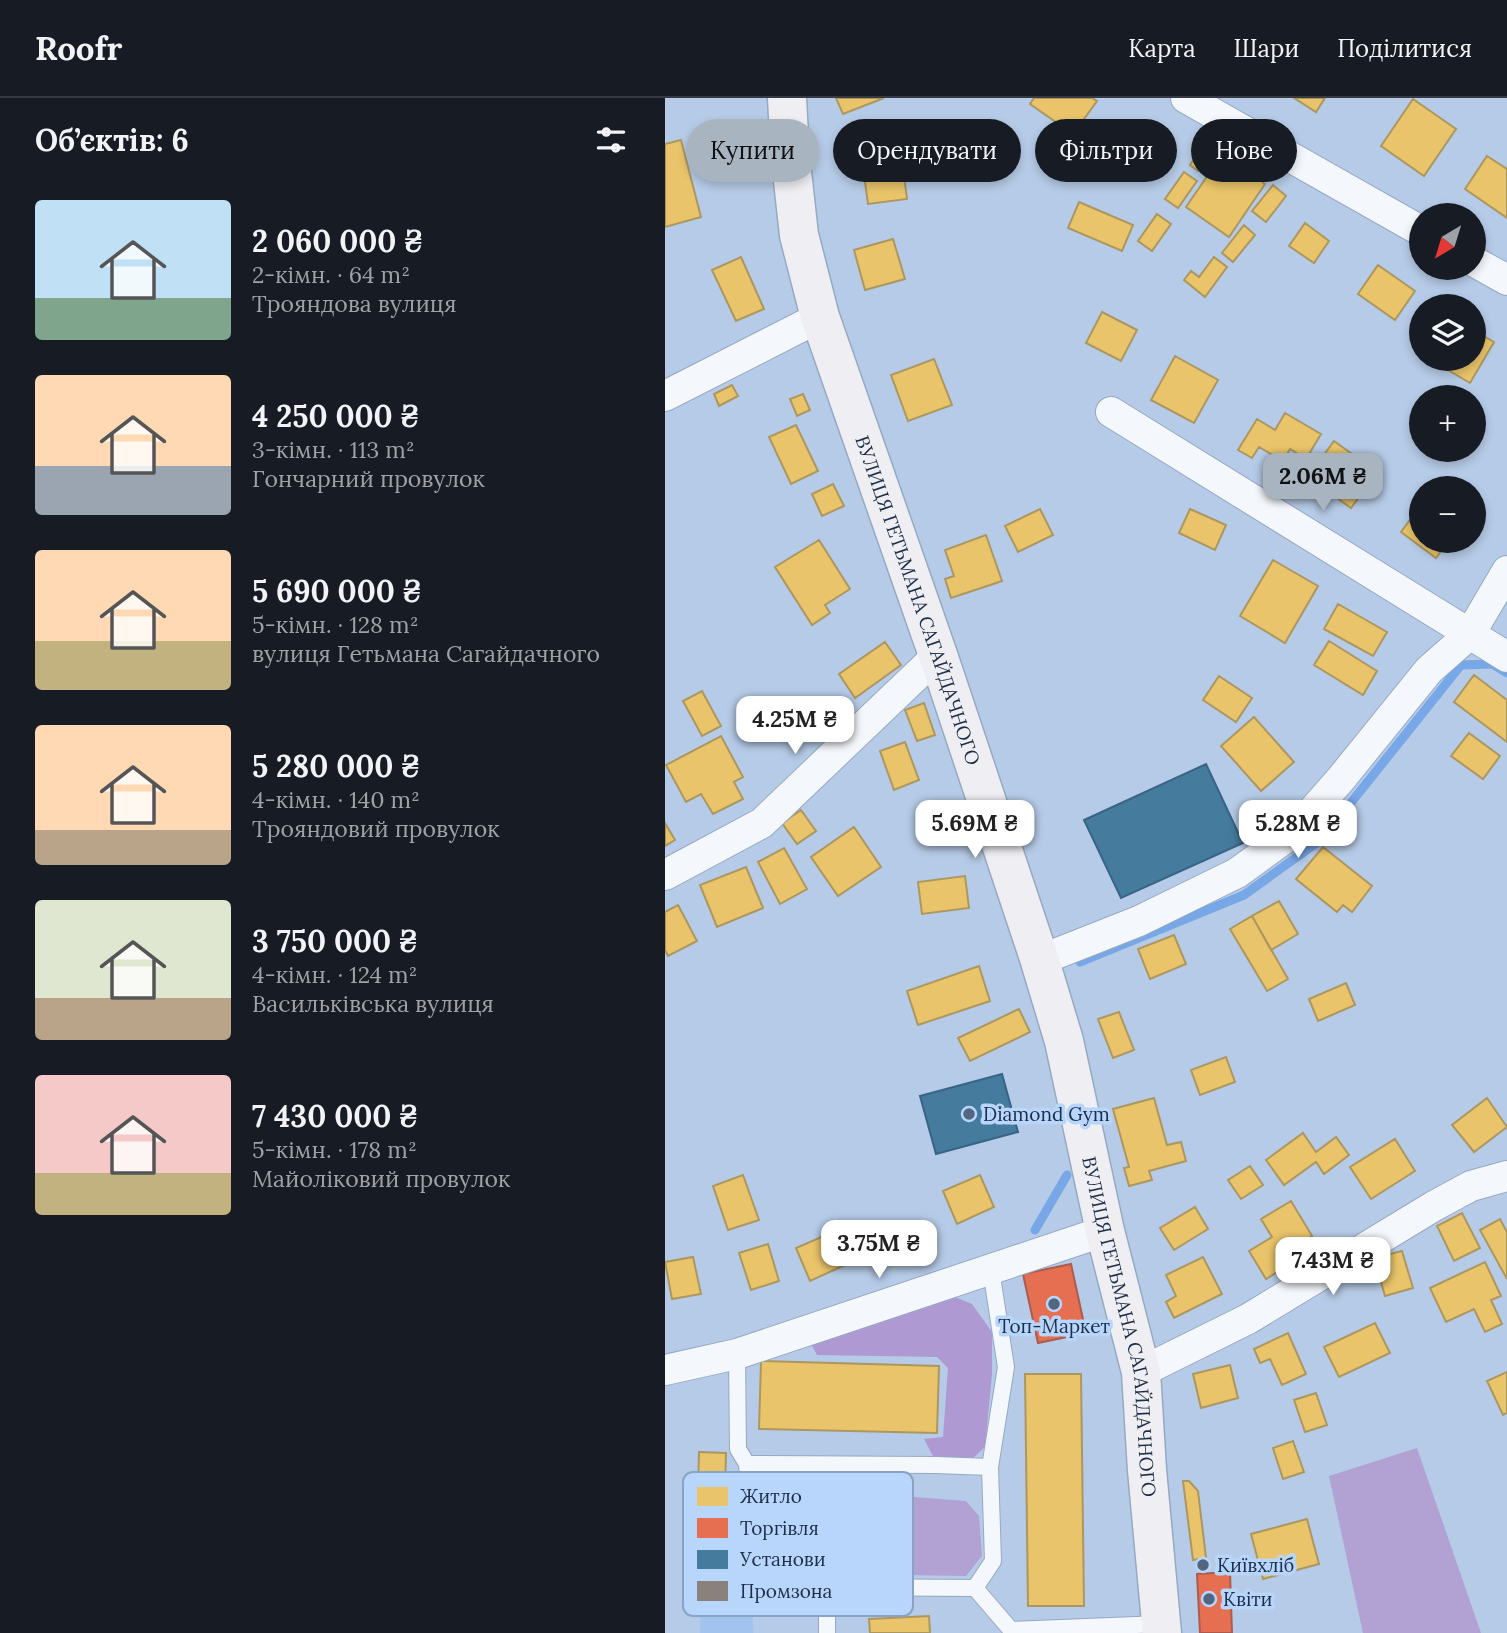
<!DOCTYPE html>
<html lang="uk">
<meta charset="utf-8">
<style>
body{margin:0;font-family:Lora,serif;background:#242831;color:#f1f3f6;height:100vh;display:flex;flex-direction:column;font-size:26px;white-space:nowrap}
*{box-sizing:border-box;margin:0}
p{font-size:23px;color:#9ea1a6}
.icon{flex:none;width:38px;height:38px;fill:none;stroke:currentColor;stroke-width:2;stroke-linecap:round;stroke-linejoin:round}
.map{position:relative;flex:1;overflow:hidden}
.sheet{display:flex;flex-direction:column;background:#171b24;width:665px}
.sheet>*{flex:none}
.hud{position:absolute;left:21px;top:21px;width:665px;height:63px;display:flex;gap:14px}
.needle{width:46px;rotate:218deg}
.fabs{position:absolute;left:744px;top:105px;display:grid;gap:14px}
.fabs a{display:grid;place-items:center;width:77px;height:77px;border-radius:50%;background:#171b24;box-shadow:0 4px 10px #0003;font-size:35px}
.price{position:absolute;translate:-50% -60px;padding:0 16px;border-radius:14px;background:#fff;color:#222;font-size:23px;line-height:46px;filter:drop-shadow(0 2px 4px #0008)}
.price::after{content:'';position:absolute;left:50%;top:42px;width:21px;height:16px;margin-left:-10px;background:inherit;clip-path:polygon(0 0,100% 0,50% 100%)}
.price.active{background:#a9b4c1;color:#111}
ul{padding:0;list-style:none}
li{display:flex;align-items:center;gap:21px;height:175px;padding:0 35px}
li span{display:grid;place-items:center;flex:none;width:196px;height:140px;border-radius:7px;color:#555}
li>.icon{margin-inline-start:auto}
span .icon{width:84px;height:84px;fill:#fffc;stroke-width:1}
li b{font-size:30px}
h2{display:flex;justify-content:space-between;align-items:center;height:84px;padding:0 35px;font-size:30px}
.chip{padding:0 24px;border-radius:32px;background:#171b24;box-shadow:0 4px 10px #0003;font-size:24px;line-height:63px}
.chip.active{background:#a9b4c1;color:#111}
header{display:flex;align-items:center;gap:42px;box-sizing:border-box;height:98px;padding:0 35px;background:#171b24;border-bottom:2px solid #363941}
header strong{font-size:33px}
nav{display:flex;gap:38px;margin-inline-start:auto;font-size:24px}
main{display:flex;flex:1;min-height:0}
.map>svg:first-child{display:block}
.built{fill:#a3c3ef}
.green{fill:#b2a1d3}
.forest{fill:#af99d2}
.homes{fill:#e9c46a;stroke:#ac9760;stroke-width:2}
.shops{fill:#e76f51;stroke:#aa5c4e;stroke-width:2}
.public{fill:#457b9d;stroke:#396484;stroke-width:2}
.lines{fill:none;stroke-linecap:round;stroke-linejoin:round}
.stream{stroke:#77a7e6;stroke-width:9}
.lane-casing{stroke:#96a9c2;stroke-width:18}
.street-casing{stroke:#96a9c2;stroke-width:32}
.secondary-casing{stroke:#96a9c2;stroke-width:41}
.lane{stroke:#f4f7fb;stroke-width:16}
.street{stroke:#f4f7fb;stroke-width:30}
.secondary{stroke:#efeef2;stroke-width:38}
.poi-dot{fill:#526680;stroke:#b8d5fc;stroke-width:2.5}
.labels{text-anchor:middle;stroke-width:7;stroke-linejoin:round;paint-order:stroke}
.street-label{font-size:19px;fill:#1c2f48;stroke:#b8d5fc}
.poi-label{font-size:19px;fill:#1c2f48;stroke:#b8d5fc;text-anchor:start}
.key{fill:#b8d5fc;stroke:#89a3c6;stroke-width:2}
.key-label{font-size:19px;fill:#1c2f48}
</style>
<header>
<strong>Roofr</strong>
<nav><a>Карта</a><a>Шари</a><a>Поділитися</a></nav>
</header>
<main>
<section class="sheet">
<h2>Об’єктів: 6<svg class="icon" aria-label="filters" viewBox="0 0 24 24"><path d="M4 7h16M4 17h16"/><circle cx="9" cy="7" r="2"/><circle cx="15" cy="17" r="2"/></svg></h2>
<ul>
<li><span style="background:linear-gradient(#bfe0f5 70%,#7fa58c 0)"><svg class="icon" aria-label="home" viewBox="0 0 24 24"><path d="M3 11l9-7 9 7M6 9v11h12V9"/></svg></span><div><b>2 060 000 ₴</b><p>2-кімн. · 64 m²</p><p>Трояндова вулиця</p></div></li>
<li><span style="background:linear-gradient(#ffd9b3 65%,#9aa5b1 0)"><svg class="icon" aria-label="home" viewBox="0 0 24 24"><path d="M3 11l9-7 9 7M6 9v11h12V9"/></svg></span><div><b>4 250 000 ₴</b><p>3-кімн. · 113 m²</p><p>Гончарний провулок</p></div></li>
<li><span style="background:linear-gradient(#ffd9b3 65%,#c2b280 0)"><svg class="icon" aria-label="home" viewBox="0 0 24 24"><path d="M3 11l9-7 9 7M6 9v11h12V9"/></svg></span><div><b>5 690 000 ₴</b><p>5-кімн. · 128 m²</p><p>вулиця Гетьмана Сагайдачного</p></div></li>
<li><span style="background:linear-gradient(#ffd9b3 75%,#b9a48a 0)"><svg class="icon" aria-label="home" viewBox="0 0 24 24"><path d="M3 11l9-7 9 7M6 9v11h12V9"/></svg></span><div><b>5 280 000 ₴</b><p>4-кімн. · 140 m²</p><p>Трояндовий провулок</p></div></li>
<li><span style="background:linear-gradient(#dfe7d0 70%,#b9a48a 0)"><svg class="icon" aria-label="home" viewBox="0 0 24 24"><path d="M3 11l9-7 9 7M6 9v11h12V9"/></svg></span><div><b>3 750 000 ₴</b><p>4-кімн. · 124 m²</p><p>Васильківська вулиця</p></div></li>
<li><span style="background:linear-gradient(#f6c9c9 70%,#c2b280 0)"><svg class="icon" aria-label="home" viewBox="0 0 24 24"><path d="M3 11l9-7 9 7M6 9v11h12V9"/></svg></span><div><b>7 430 000 ₴</b><p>5-кімн. · 178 m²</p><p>Майоліковий провулок</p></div></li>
</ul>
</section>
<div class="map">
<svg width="842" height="1535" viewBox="0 0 842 1535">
<rect width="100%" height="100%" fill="#b6cbe7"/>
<path class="built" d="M88 1507V1535H35V1508Z"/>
<path class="green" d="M752 1350 816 1535H698L664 1378Z
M120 1389 301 1403 314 1418 317 1458 301 1478 113 1475 88 1452 90 1406 96 1395Z"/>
<path class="forest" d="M283 1196 307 1206 327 1234V1276L320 1349 307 1361 268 1358 259 1341 278 1339 283 1270 272 1259 152 1257 144 1242Z"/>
<path class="homes" d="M171 0H219L178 16Z
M369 0H427L432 3 408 36 365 6Z
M629 0H660L651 14Z
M748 1 791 31 759 78 716 48Z
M471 27 497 41 480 74 454 61Z
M16 42 36 119 0 129V46Z
M539 47 547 53 533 73 525 67Z
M236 56 242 101 203 106 197 62Z
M822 58 842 71V120L800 91Z
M563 60 600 86 564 139 521 109 552 64 558 69Z
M519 74 532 83 513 110 500 101Z
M608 87 621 98 601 124 587 113Z
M414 104 468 127 457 153 403 130Z
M492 116 506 126 487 153 473 143Z
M640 125 664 143 649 165 624 148Z
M579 127 590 137 568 164 557 155Z
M228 141 240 181 200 192 189 152Z
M76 159 99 211 71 223 47 172Z
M549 159 562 169 540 199 519 182 526 173 534 179Z
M713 167 750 193 730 222 693 196Z
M437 214 472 232 456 263 421 245Z
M808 232 829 244 805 285 768 263 769 261H808Z
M510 258 553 282 529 325 486 302Z
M269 261 287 307 243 323 226 277Z
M67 287 73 298 54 308 49 296Z
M138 296 145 312 132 318 125 301Z
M620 315 656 336 641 361 625 351 618 363 594 349 587 360 573 352 592 321 610 332Z
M131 327 153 373 126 386 104 339Z
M669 343 712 374 686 410 643 379Z
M168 386 179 408 157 418 147 396Z
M375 411 388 437 353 454 340 428Z
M525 411 561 427 550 452 514 435Z
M751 414 756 418V443H783L771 460 736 434Z
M321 437 337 483 286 500 280 481 289 478 280 452Z
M154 442 185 491 160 507 165 515 147 527 110 469Z
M608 462 653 488 620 545 575 518Z
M673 506 722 534 708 558 659 531Z
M664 543 712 573 698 597 649 567Z
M220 544 236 567 190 600 174 576Z
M809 577 842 602V644L789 604Z
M554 578 587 600 571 624 538 602Z
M37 593 56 628 37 638 18 603Z
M259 605 270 637 252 643 240 612Z
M589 619 629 664 596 693 556 648Z
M804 635 835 658 818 681 786 658Z
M56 638 78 679 69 684 78 701 48 716 36 696 21 704 1 667Z
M240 644 254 682 229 692 215 653Z
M136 712 151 733 132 746 117 725Z
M0 725 10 742 0 748Z
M189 729 216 769 173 798 146 759Z
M658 749 707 788 687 814 678 807 672 814 631 781Z
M119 750 142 791 115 806 93 764Z
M81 769 98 810 52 829 35 787Z
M300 778 304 810 257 816 253 784Z
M614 803 633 836 606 852 587 818Z
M13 807 32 843 3 858 0 852V814Z
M587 818 623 881 602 893 565 831Z
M509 837 521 866 485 881 473 851Z
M314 868 325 903 253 927 242 893Z
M681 885 690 907 653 923 644 901Z
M354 911 365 934 305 963 293 940Z
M454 914 469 952 448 960 433 921Z
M561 959 570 984 535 997 526 972Z
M489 1000 502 1047 516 1044 521 1063 484 1073 487 1082 464 1088 459 1070 464 1069 448 1011Z
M822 1000 842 1029 809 1054 787 1027Z
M638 1035 651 1054 671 1039 684 1057 659 1076 651 1064 619 1087 601 1062Z
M730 1041 750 1073 706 1101 685 1069Z
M585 1068 598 1087 576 1101 563 1082Z
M78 1077 94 1122 63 1132 48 1088Z
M315 1077 329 1109 292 1126 278 1093Z
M626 1103 647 1138 620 1154 627 1165 601 1181 584 1153 607 1139 596 1121Z
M530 1109 543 1131 509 1152 495 1130Z
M797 1115 815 1150 789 1163 772 1128Z
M835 1121 842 1134V1181L815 1132Z
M168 1134 182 1166 145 1183 131 1150Z
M103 1146 114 1183 86 1192 74 1155Z
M737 1153 748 1190 720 1198 709 1160Z
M28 1159 36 1196 7 1201 0 1164Z
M538 1159 557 1196 509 1220 501 1204 511 1198 501 1177Z
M820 1164 836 1198 826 1202 837 1226 820 1234 809 1211 781 1224 765 1190Z
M710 1225 725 1255 674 1279 659 1249Z
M623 1235 641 1276 617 1287 605 1261 595 1265 589 1251Z
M96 1263 274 1268 272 1335 94 1331Z
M565 1267 573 1300 536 1310 528 1276Z
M842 1274V1315L838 1317 822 1283Z
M360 1276H416L419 1508H363Z
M651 1295 662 1327 640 1334 629 1302Z
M628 1343 639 1374 618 1381 608 1350Z
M34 1354 61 1355 60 1392H33Z
M518 1383H524L533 1393 541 1460 528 1462Z
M642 1421 654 1466 598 1481 586 1436Z
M264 1518 265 1535H205L204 1521Z"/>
<path class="shops" d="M406 1166 421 1235 373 1245 358 1176Z
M565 1474 567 1535H535L532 1476Z"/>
<path class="public" d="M541 666 578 745 456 800 419 722Z
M337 976 353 1034 271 1056 255 998Z"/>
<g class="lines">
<path class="stream" d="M415 864 579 797 657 741 796 567 827 566 842 575
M370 1132 402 1077"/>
<g class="lane-casing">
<path id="lane" d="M72 1256 73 1351 82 1366 83 1379 82 1454 109 1484 162 1489
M82 1366 271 1367 325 1369
M310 1490 346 1532 497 1526
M162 1535V1489L310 1490 328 1463 325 1369 341 1269 326 1172"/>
</g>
<g class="street-casing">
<path id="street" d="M521 0 756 133
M808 163 842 182
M0 298 155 219
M446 314 842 559
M0 777 97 725 273 557
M374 860 393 855 474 823 572 775 630 733 675 682 764 572 805 536 842 473
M0 1272 72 1256 440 1133
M476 1274 583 1221 769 1108 806 1088 842 1078"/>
</g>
<g class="secondary-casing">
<g id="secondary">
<path id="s1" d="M122 0 125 56 134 137 155 219 273 557 374 860 399 943 440 1133 476 1274 482 1372 497 1535"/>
</g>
</g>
<use href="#lane" class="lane"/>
<use href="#street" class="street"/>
<use href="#secondary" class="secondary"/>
</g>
<g class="poi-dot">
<circle cx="304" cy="1016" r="7"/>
<circle cx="389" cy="1206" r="7"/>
<circle cx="538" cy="1467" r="7"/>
<circle cx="544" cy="1501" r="7"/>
</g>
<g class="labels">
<g class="street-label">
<text dy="7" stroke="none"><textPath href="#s1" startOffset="522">ВУЛИЦЯ ГЕТЬМАНА САГАЙДАЧНОГО</textPath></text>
<text dy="7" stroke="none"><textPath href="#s1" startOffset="1278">ВУЛИЦЯ ГЕТЬМАНА САГАЙДАЧНОГО</textPath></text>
</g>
<g class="poi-label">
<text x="318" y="1023">Diamond Gym</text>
<text x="389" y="1235" text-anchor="middle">Топ-Маркет</text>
<text x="552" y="1474">Київхліб</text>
<text x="558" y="1508">Квіти</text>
</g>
</g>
<rect x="18" y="1374" width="230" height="144" rx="10" class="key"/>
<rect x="32" y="1389" width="31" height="19" fill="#e9c46a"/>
<rect x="32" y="1420" width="31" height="20" fill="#e76f51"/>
<rect x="32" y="1452" width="31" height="19" fill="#457b9d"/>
<rect x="32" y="1483" width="31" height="20" fill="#8a817c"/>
<g class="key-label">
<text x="75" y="1405">Житло</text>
<text x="75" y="1437">Торгівля</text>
<text x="75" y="1468">Установи</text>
<text x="75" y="1500">Промзона</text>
</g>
</svg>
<div class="fabs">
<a><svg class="needle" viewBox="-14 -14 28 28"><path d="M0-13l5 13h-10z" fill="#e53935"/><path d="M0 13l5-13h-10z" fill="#9ea1a6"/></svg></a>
<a><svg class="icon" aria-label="layers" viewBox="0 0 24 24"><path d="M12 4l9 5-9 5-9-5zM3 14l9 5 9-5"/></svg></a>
<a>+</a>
<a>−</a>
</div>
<b class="price active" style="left:658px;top:415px">2.06M ₴</b>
<b class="price" style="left:130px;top:658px">4.25M ₴</b>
<b class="price" style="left:310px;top:762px">5.69M ₴</b>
<b class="price" style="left:633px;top:762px">5.28M ₴</b>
<b class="price" style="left:214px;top:1182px">3.75M ₴</b>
<b class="price" style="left:668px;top:1199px">7.43M ₴</b>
<div class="hud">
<a class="chip active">Купити</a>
<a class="chip">Орендувати</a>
<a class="chip">Фільтри</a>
<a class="chip">Нове</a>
</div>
</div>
</main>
